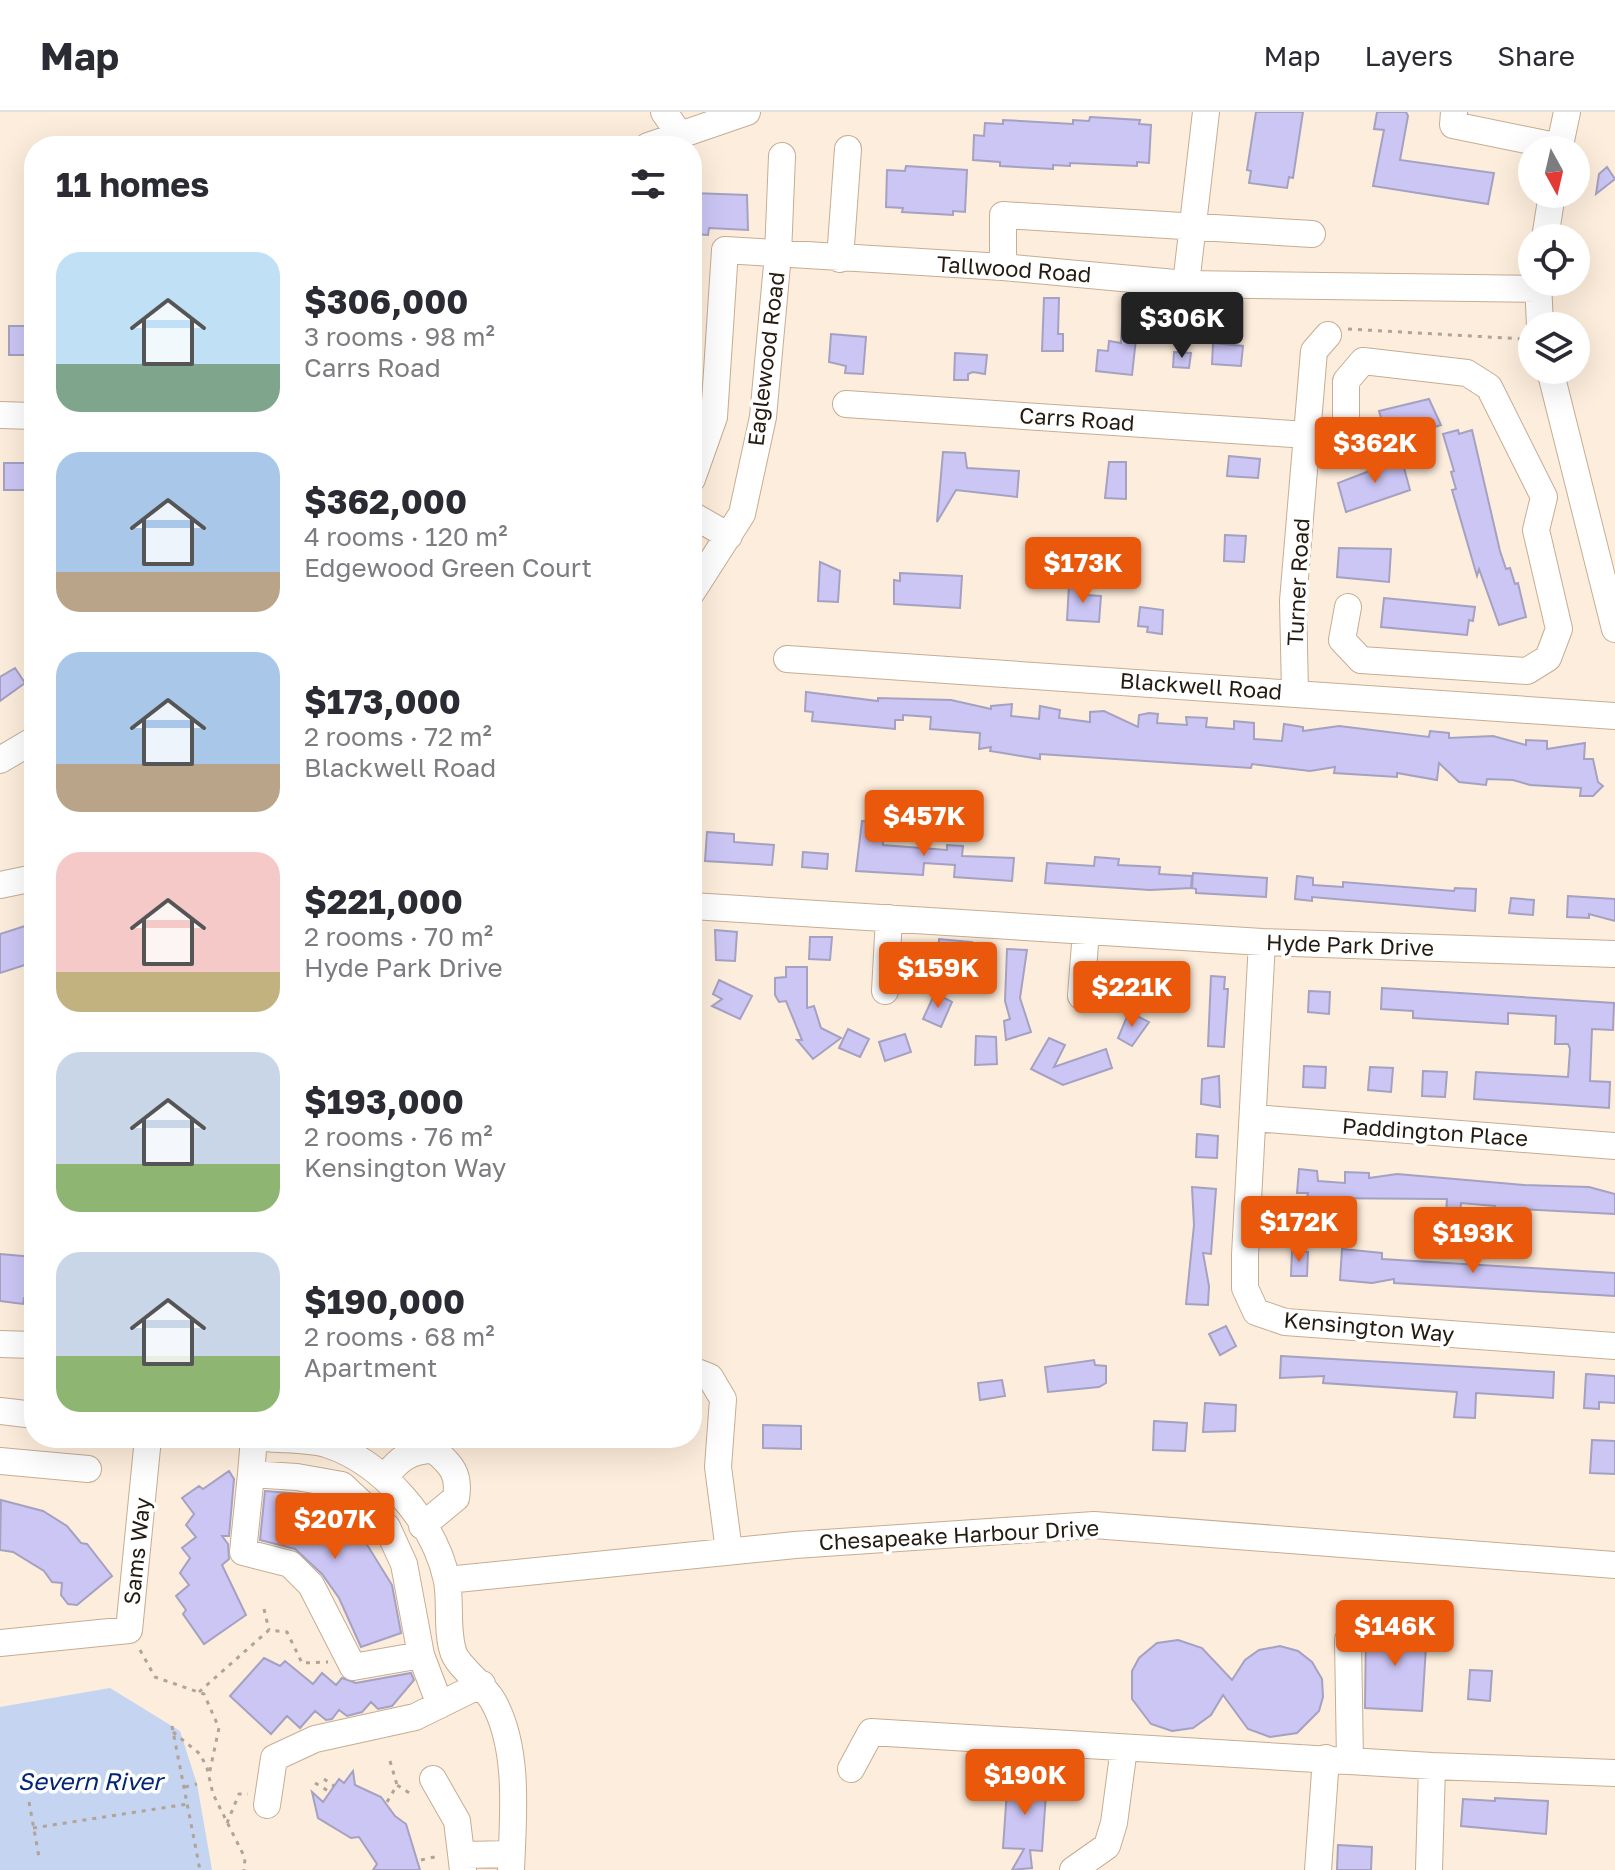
<!DOCTYPE html>
<meta charset="utf-8">
<style>
body{margin:0;font-family:"Golos Text",sans-serif;background:#f7f7f7;color:#2b2b33;height:100vh;display:flex;flex-direction:column;font-size:30px;white-space:nowrap}
*{box-sizing:border-box;margin:0}
p{font-size:26px;color:#7c7c81}
.icon{flex:none;width:44px;height:44px;fill:none;stroke:currentColor;stroke-width:2;stroke-linecap:round;stroke-linejoin:round}
.map{position:relative;flex:1;overflow:hidden}
.panel{position:absolute;left:24px;top:24px;width:678px;height:1312px;display:flex;flex-direction:column;background:#fff;border-radius:32px;box-shadow:0 8px 32px #0002}
.panel>*{flex:none}
.needle{width:52px;rotate:172deg}
.fabs{position:absolute;left:1518px;top:24px;display:grid;gap:16px}
.fabs a{display:grid;place-items:center;width:72px;height:72px;border-radius:50%;background:#fff;box-shadow:0 8px 32px #0002;font-size:40px}
.price{position:absolute;translate:-50% -68px;padding:0 18px;border-radius:8px;background:#ea580c;color:#fff;font-size:26px;line-height:52px;filter:drop-shadow(0 2px 4px #0008)}
.price::after{content:'';position:absolute;left:50%;top:48px;width:24px;height:18px;margin-left:-12px;background:inherit;clip-path:polygon(0 0,100% 0,50% 100%)}
.price.on{background:#222;color:#fff}
ul{padding:0;list-style:none}
li{display:flex;align-items:center;gap:24px;height:200px;padding:0 32px}
li span{display:grid;place-items:center;flex:none;width:224px;height:160px;border-radius:24px;color:#555}
li>.icon{margin-inline-start:auto}
span .icon{width:96px;height:96px;fill:#fffc;stroke-width:1}
li b{font-size:34px}
h2{display:flex;justify-content:space-between;align-items:center;height:96px;padding:0 32px;font-size:34px}
header{display:flex;align-items:center;gap:48px;box-sizing:border-box;height:112px;padding:0 40px;background:#fff;border-bottom:2px solid #e1e1e2}
header strong{font-size:38px}
nav{display:flex;gap:44px;margin-inline-start:auto;font-size:28px}
.map>svg:first-child{display:block}
.water{fill:#c4d4f1}
.building{fill:#ccc6f5;stroke:#a5a1c1;stroke-width:2}
.lines{fill:none;stroke-linecap:round;stroke-linejoin:round}
.minor-casing{stroke:#c6ad93;stroke-width:28}
.path{stroke:#b1a395;stroke-width:3;stroke-dasharray:4 6;stroke-linecap:butt}
.minor{stroke:#fff;stroke-width:26}
.labels{text-anchor:middle;stroke-width:7;stroke-linejoin:round;paint-order:stroke}
.street-label{font-size:22px;fill:#241b11;stroke:#fff}
.water-label{font-size:24px;font-style:italic;fill:#032674;stroke:#fff}
</style>
<header>
<strong>Map</strong>
<nav><a>Map</a><a>Layers</a><a>Share</a></nav>
</header>
<div class="map">
<svg width="1615" height="1758" viewBox="0 0 1615 1758">
<rect width="100%" height="100%" fill="#fdeddc"/>
<path class="water" d="M110 1576 180 1619 197 1672 212 1758H0V1595Z"/>
<path class="building" d="M1256 0H1303L1293 66 1289 65 1287 76 1249 71 1251 59 1247 58Z
M1377 0H1406L1408 4 1400 48 1494 61 1488 92 1373 74 1384 18 1374 17Z
M1090 5 1140 8 1139 12 1151 13 1149 51 1137 50V54L1070 51V54L1053 53V57L1000 54V50L973 48 974 23 984 24 985 11 1003 12V8L1073 12V8L1089 9Z
M906 54 967 58 965 100 953 99V103L902 100 903 96 886 95 887 58 905 59Z
M1607 55 1615 67 1596 82 1599 62Z
M692 81 747 83 748 118 709 116 708 123 692 122Z
M1044 186H1059L1058 222H1063V239H1042Z
M1123 194 1145 195 1143 219 1137 218 1132 263 1096 259 1098 238 1108 239 1109 229 1121 231Z
M9 214H34V243H9Z
M831 222 866 225 863 262 845 261 846 254 829 250Z
M1213 231 1243 234 1241 254 1212 252Z
M1174 240 1191 241 1189 256 1173 255Z
M955 241 987 243 985 262 973 260 968 262V268H954Z
M1429 287 1441 313 1388 329 1379 299Z
M1458 318 1459 322 1472 318 1500 439 1506 457 1510 456 1515 472 1518 471 1526 505 1499 513 1479 457 1477 464 1452 378 1456 377 1451 360 1454 359 1443 322Z
M943 340 965 341 967 356 1019 359 1017 385 956 378 937 410Z
M1400 341 1410 378 1346 400 1338 371 1385 353Z
M1229 344 1260 347 1258 366 1227 364Z
M1109 350H1126V387L1105 386Z
M4 351H34V378H4Z
M1225 423 1246 424 1244 450 1224 449Z
M1339 436 1391 437 1389 470 1337 465Z
M820 450 840 459 838 490 818 489Z
M900 461 962 464 960 496 894 492V468L900 469Z
M1069 473 1087 474 1086 483 1101 484 1099 510 1067 508Z
M1384 486 1475 495 1473 509 1469 508 1467 523 1381 515Z
M1140 495 1163 498 1162 522 1147 520 1148 515 1138 514Z
M15 556 25 571 0 589V565Z
M806 580 878 589V586L951 588 991 597V594L1012 592 1011 604 1039 607 1040 594 1060 598 1059 606 1090 610V600L1104 599 1138 615 1139 603 1149 601 1158 602 1157 611 1187 613 1186 605 1207 606 1206 615 1234 617V609L1254 611V627L1282 629 1284 612 1303 615V619L1339 614 1429 625 1430 619 1449 621V626L1493 624 1526 633V628L1547 629V637L1585 631 1584 647H1593L1598 670 1603 674 1593 684H1580L1581 676 1530 673 1513 668 1487 667 1486 673 1459 670 1439 651 1437 668 1397 661V665L1334 661 1335 655 1310 659 1252 652 1251 656 1040 642V647L990 639 991 635 979 637 980 621 930 617 931 605 903 603V608H895V617L812 609 813 600 805 599Z
M862 709 884 710 883 733 947 738V733L963 734 962 744 1014 746 1012 769 954 765 955 753 924 751 923 763 856 759Z
M707 720 734 722V730L774 733 772 753 705 749Z
M803 740 828 742 827 757 802 755Z
M1095 745 1119 747 1118 753 1160 755 1159 762 1192 764 1191 776 1150 778 1045 771 1047 751 1094 754Z
M1193 761 1267 766 1266 785 1196 781V777L1192 776Z
M1297 764 1313 766V773L1343 775V770L1454 779 1455 776 1476 777 1475 799 1312 785V789L1295 787Z
M1568 784 1615 787V809L1589 802V806L1567 805Z
M1511 786 1534 788 1533 803 1509 801Z
M34 811V850L0 861V822Z
M715 818 737 820 735 849 716 848Z
M810 825H832L830 848 809 847Z
M939 827 971 830 956 844 954 864 927 862 929 842H939Z
M1007 837 1027 838 1020 886 1031 920 1006 928 1004 909 1010 907 1005 889Z
M1130 851H1151L1149 874H1129Z
M786 855H807V896L814 894 821 916 841 926 813 947 797 928H802L786 889 779 890 775 883V866L786 865Z
M1211 864 1225 865 1224 877H1228L1224 935 1208 934Z
M719 868 752 884 740 907 712 894 722 887 713 882Z
M1382 876 1614 891 1613 918 1592 917 1590 969 1610 970 1609 996 1474 987 1476 960 1568 965 1570 937 1568 932H1555L1556 904 1508 901V912L1413 906V899L1381 897Z
M1309 879 1330 880 1329 902 1308 900Z
M935 881 952 890 941 915 923 907Z
M1129 900 1149 910 1132 934 1118 926Z
M848 917 869 927 860 945 839 936Z
M905 922 911 940 885 949 879 930Z
M976 924 996 925 997 952 975 953Z
M1049 926 1065 933 1054 955 1106 937 1112 956 1063 973 1031 957Z
M1304 954 1326 955 1325 976 1303 975Z
M1370 955 1393 956 1391 980 1368 978Z
M1423 959 1447 960 1445 985 1422 984Z
M1219 964 1220 995 1201 992 1202 967Z
M1197 1022 1218 1024 1217 1046 1196 1045Z
M1299 1057 1317 1059 1318 1069 1345 1071V1060L1369 1061V1066L1397 1062 1524 1073 1589 1075 1615 1082V1102L1517 1097 1516 1104H1509V1123L1494 1122 1495 1094 1461 1091 1459 1117 1445 1116 1447 1087 1307 1086 1308 1081H1297Z
M1192 1075 1216 1077 1211 1142 1203 1141 1209 1174 1208 1193 1186 1192 1194 1113Z
M1342 1137 1382 1141V1147L1615 1161V1184L1394 1171V1167L1372 1171 1340 1168Z
M1292 1139 1308 1140 1307 1164H1291Z
M0 1142 34 1145V1187L24 1186 23 1192 0 1189Z
M1226 1214 1236 1234 1220 1243 1209 1222Z
M1281 1244 1554 1260 1553 1286 1476 1281 1475 1306 1454 1305 1457 1280 1323 1271 1324 1264 1280 1266Z
M1094 1248 1095 1253 1106 1254V1271L1099 1275 1048 1280 1045 1255Z
M1586 1262 1615 1264V1291L1599 1290V1297L1584 1296Z
M1002 1268 1005 1284 980 1288 978 1271Z
M1205 1291 1236 1293 1235 1319 1203 1320Z
M1154 1309 1187 1311 1185 1339 1153 1338Z
M763 1313 801 1314V1337L763 1336Z
M1592 1328 1615 1329V1362L1590 1361Z
M229 1359 234 1367 229 1424H222L228 1432 229 1447 222 1453 246 1503 204 1532 183 1502 186 1498 176 1484 189 1473 180 1461 190 1446 182 1436 196 1425 186 1413 194 1402 182 1386 199 1374 203 1377Z
M265 1379 303 1382 340 1405 366 1431 392 1473 401 1521 361 1535 339 1486 322 1462 295 1437 260 1428Z
M1 1388 43 1399 67 1414 81 1431 87 1432 112 1464 77 1493 68 1492 61 1483 62 1471 52 1470 44 1459 13 1440 0 1438Z
M1366 1514 1427 1518 1422 1599 1365 1596Z
M1178 1528 1202 1536 1232 1568 1245 1548 1259 1538 1280 1534 1298 1539 1312 1550 1322 1567 1323 1585 1319 1599 1297 1621 1270 1625 1248 1617 1223 1583 1211 1603 1193 1616 1172 1619 1151 1612 1132 1587V1559L1139 1546 1157 1531Z
M264 1546 280 1554 285 1549 313 1572 322 1561 336 1573 342 1566 356 1571 411 1561 414 1568 392 1594 378 1597 371 1590 362 1600 347 1604 339 1598 332 1607 326 1608 315 1599 300 1616 287 1604 271 1622 230 1584Z
M1470 1558 1492 1559 1490 1589 1468 1587Z
M353 1659 355 1673 381 1685 395 1704 406 1712 420 1758H373L377 1752 359 1725 351 1726 318 1706 312 1680 323 1690 339 1667 344 1671Z
M1008 1664 1047 1667 1042 1739 1030 1738 1032 1756 1012 1758 1024 1737 1003 1736Z
M1495 1686 1548 1689 1546 1722 1461 1714 1463 1687 1495 1689Z
M1338 1733 1372 1735 1371 1758H1337Z"/>
<g class="lines">
<g class="minor-casing">
<path id="minor" d="M664 0 680 23
M1454 0 1453 13 1560 35
M648 34 747 0
M1559 38 1567 0
M1545 126 1552 82
M840 147 848 37
M1003 155V103L1312 122
M1538 170 1540 214
M1186 172 1206 0
M1550 258 1615 517
M846 292 1307 323
M0 303 34 304
M1346 320V269L1363 249 1467 261 1489 275 1544 385 1536 418 1559 517 1548 546 1527 559 1361 548 1342 528 1348 495
M692 367 714 305 725 138 1003 155 1186 172 1537 177
M692 403 729 424
M692 480 742 402 763 305 778 142 782 44
M787 547 1615 604
M1295 580 1293 489 1314 239 1328 223
M0 648 34 628
M0 773 34 766
M692 794 1262 830 1615 842
M1262 830 1245 1143V1176L1256 1200 1285 1210 1615 1234
M885 879 889 806
M1081 884 1086 819
M1254 1006 1615 1034
M0 1232 34 1233
M692 1258 710 1265 723 1287 718 1355 729 1439
M0 1299 34 1303
M254 1326 251 1362 297 1365 342 1373 387 1415 404 1452 421 1543 440 1593
M265 1326C284 1328 308 1327 326 1332 383 1350 435 1411 447 1469 451 1492 446 1521 454 1542 460 1556 484 1573 493 1589 520 1637 513 1705 511 1758
M0 1349 88 1357
M251 1362 243 1440 290 1452 311 1473 353 1555 421 1543
M385 1365C399 1347 410 1338 434 1338 452 1353 460 1363 456 1386L422 1414
M447 1468 795 1433 1094 1413 1615 1453
M1348 1528 1350 1649
M0 1531 129 1518 148 1326
M851 1657 871 1620 1432 1654 1615 1661
M433 1667 457 1709 463 1758
M267 1693 274 1646 315 1627 415 1605 482 1572
M464 1743 511 1742
M1073 1758 1107 1734 1114 1711 1124 1636
M1318 1758 1326 1646
M1429 1758 1432 1654"/>
</g>
<path class="path" d="M1348 217 1524 227
M264 1497 269 1518
M140 1538 155 1565 204 1582 219 1616 209 1663
M199 1580 269 1518 287 1520 302 1551 328 1550
M172 1614 200 1758
M173 1620 200 1642 207 1656 213 1682 245 1746 244 1758
M390 1649 397 1673
M324 1667 334 1674
M315 1671 330 1680
M185 1675 197 1672
M29 1690 39 1745
M387 1690 397 1673 411 1682
M227 1711 239 1682H248
M33 1716 188 1692
M421 1748 439 1744"/>
<use href="#minor" class="minor"/>
</g>
<g class="labels">
<g class="street-label">
<text transform="translate(1014 157) rotate(4)" y="8">Tallwood Road</text>
<text transform="translate(766 247) rotate(-83)" y="8">Eaglewood Road</text>
<text transform="translate(1077 307) rotate(4)" y="8">Carrs Road</text>
<text transform="translate(1298 470) rotate(-87)" y="8">Turner Road</text>
<text transform="translate(1201 574) rotate(4)" y="8">Blackwell Road</text>
<text transform="translate(1350 833) rotate(2)" y="8">Hyde Park Drive</text>
<text transform="translate(1435 1020) rotate(4)" y="8">Paddington Place</text>
<text transform="translate(1369 1215) rotate(5)" y="8">Kensington Way</text>
<text transform="translate(959 1423) rotate(-3)" y="8">Chesapeake Harbour Drive</text>
<text transform="translate(137 1439) rotate(-84)" y="8">Sams Way</text>
</g>
<g class="water-label">
<text x="90" y="1678">Severn River</text>
</g>
</g>
</svg>
<div class="fabs">
<a><svg class="needle" viewBox="-14 -14 28 28"><path d="M0-13l5 13h-10z" fill="#e53935"/><path d="M0 13l5-13h-10z" fill="#7c7c81"/></svg></a>
<a><svg class="icon" aria-label="locate" viewBox="0 0 24 24"><circle cx="12" cy="12" r="6"/><path d="M12 2v4M12 18v4M2 12h4M18 12h4"/></svg></a>
<a><svg class="icon" aria-label="layers" viewBox="0 0 24 24"><path d="M12 4l9 5-9 5-9-5zM3 14l9 5 9-5"/></svg></a>
</div>
<b class="price on" style="left:1182px;top:248px">$306K</b>
<b class="price" style="left:1375px;top:373px">$362K</b>
<b class="price" style="left:1083px;top:493px">$173K</b>
<b class="price" style="left:924px;top:746px">$457K</b>
<b class="price" style="left:938px;top:898px">$159K</b>
<b class="price" style="left:1132px;top:917px">$221K</b>
<b class="price" style="left:1299px;top:1152px">$172K</b>
<b class="price" style="left:1473px;top:1163px">$193K</b>
<b class="price" style="left:335px;top:1449px">$207K</b>
<b class="price" style="left:1395px;top:1556px">$146K</b>
<b class="price" style="left:1025px;top:1705px">$190K</b>
<section class="panel">
<h2>11 homes<svg class="icon" aria-label="filters" viewBox="0 0 24 24"><path d="M4 7h16M4 17h16"/><circle cx="9" cy="7" r="2"/><circle cx="15" cy="17" r="2"/></svg></h2>
<ul>
<li><span style="background:linear-gradient(#bfe0f5 70%,#7fa58c 0)"><svg class="icon" aria-label="home" viewBox="0 0 24 24"><path d="M3 11l9-7 9 7M6 9v11h12V9"/></svg></span><div><b>$306,000</b><p>3 rooms · 98 m²</p><p>Carrs Road</p></div></li>
<li><span style="background:linear-gradient(#a9c7e8 75%,#b9a48a 0)"><svg class="icon" aria-label="home" viewBox="0 0 24 24"><path d="M3 11l9-7 9 7M6 9v11h12V9"/></svg></span><div><b>$362,000</b><p>4 rooms · 120 m²</p><p>Edgewood Green Court</p></div></li>
<li><span style="background:linear-gradient(#a9c7e8 70%,#b9a48a 0)"><svg class="icon" aria-label="home" viewBox="0 0 24 24"><path d="M3 11l9-7 9 7M6 9v11h12V9"/></svg></span><div><b>$173,000</b><p>2 rooms · 72 m²</p><p>Blackwell Road</p></div></li>
<li><span style="background:linear-gradient(#f6c9c9 75%,#c2b280 0)"><svg class="icon" aria-label="home" viewBox="0 0 24 24"><path d="M3 11l9-7 9 7M6 9v11h12V9"/></svg></span><div><b>$221,000</b><p>2 rooms · 70 m²</p><p>Hyde Park Drive</p></div></li>
<li><span style="background:linear-gradient(#c9d6e8 70%,#8fb573 0)"><svg class="icon" aria-label="home" viewBox="0 0 24 24"><path d="M3 11l9-7 9 7M6 9v11h12V9"/></svg></span><div><b>$193,000</b><p>2 rooms · 76 m²</p><p>Kensington Way</p></div></li>
<li><span style="background:linear-gradient(#c9d6e8 65%,#8fb573 0)"><svg class="icon" aria-label="home" viewBox="0 0 24 24"><path d="M3 11l9-7 9 7M6 9v11h12V9"/></svg></span><div><b>$190,000</b><p>2 rooms · 68 m²</p><p>Apartment</p></div></li>
</ul>
</section>
</div>
